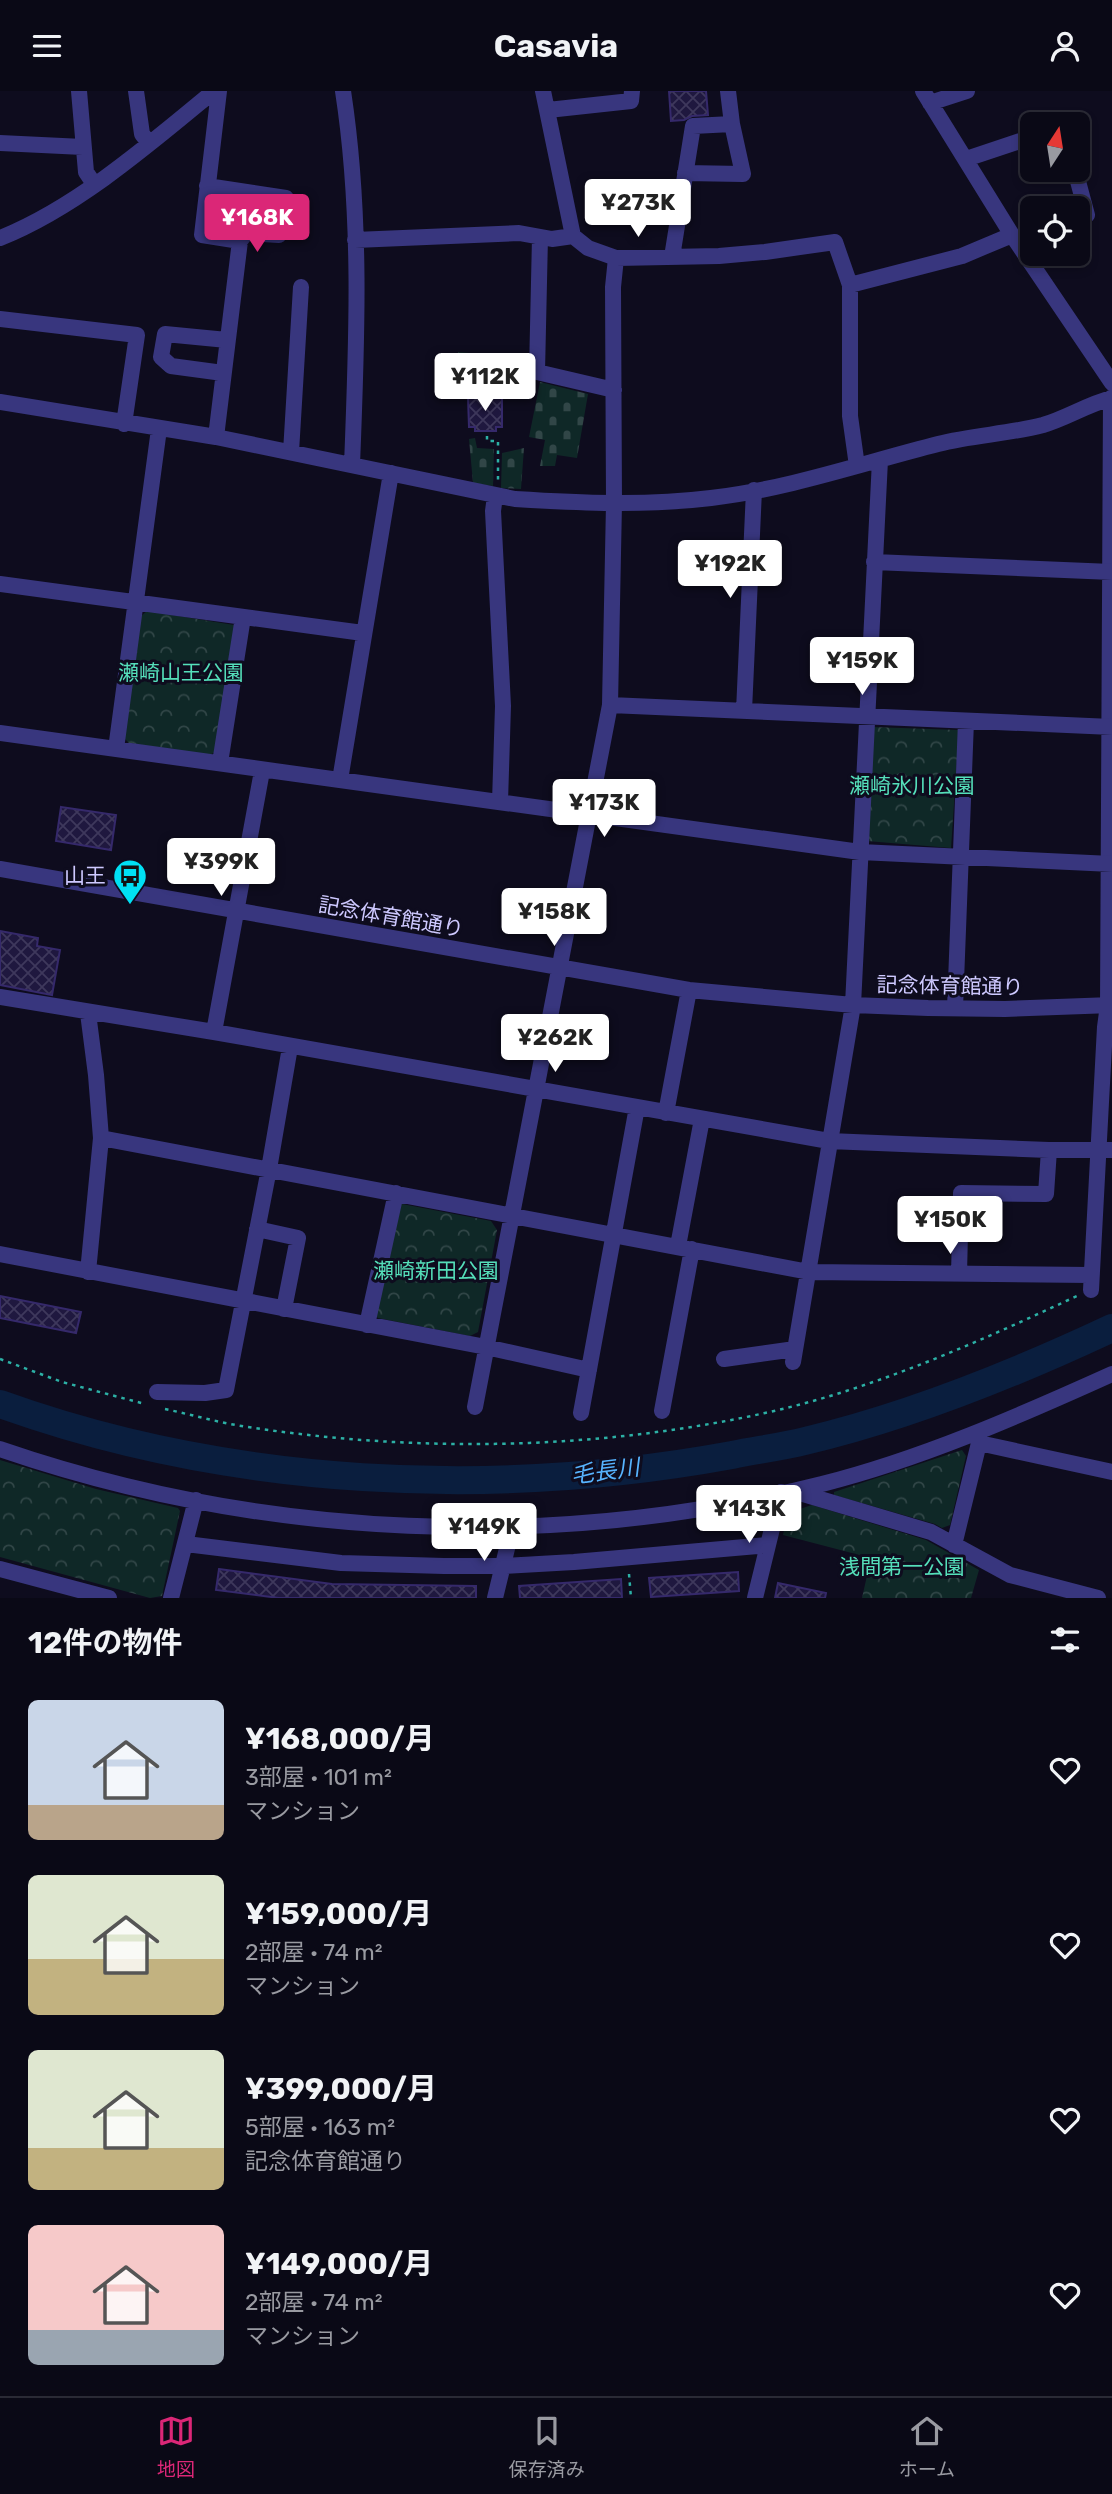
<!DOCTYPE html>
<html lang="ja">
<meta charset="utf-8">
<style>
body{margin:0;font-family:Rubik,"Noto Sans JP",sans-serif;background:#13121f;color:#f1f3f6;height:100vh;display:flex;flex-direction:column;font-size:26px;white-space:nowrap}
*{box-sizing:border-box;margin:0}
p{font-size:23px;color:#999aa1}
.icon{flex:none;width:38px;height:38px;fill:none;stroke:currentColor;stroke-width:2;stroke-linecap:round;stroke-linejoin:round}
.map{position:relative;height:1507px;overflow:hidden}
.sheet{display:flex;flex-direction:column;background:#0a0916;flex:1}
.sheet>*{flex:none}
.needle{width:46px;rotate:12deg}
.tools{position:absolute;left:1020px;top:21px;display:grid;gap:14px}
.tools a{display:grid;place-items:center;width:70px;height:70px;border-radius:10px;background:#0a0916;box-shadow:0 4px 10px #0003,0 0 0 2px #2a2a35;font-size:35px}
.price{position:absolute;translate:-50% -60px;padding:0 16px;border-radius:7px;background:#fff;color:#222;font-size:23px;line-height:46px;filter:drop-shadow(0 2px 4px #0008)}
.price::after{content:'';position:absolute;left:50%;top:42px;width:21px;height:16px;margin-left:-10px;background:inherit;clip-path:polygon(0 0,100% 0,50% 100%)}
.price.active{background:#db2777;color:#fff}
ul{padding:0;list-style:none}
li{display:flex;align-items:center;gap:21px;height:175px;padding:0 28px}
li span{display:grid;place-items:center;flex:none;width:196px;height:140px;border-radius:10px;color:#555}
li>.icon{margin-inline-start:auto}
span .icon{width:84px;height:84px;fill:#fffc;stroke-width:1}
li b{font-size:30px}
h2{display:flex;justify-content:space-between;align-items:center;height:84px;padding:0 28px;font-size:30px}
header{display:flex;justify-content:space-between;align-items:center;height:91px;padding:0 28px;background:#0a0916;font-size:32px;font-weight:700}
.dock{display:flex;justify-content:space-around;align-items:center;height:98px;border-top:2px solid #2a2a35;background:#0a0916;font-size:19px;color:#999aa1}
.dock a{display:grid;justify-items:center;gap:4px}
.dock .active{color:#db2777}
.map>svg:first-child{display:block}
.forest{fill:url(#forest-crowns)}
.cemetery{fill:url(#cemetery-stones)}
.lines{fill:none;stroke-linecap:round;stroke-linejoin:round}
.river{stroke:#0a1e3e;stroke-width:28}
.building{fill:url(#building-cross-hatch);stroke:#35296b;stroke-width:2}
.path{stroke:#2cb0a5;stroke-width:2.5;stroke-dasharray:3.5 5;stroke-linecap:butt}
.minor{stroke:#38367e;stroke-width:16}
.labels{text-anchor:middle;stroke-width:6;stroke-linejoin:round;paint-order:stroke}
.park-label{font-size:21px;fill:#55dfba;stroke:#0e0c1e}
.poi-label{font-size:21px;fill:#cec9ff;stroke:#0e0c1e;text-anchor:end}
.street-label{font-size:21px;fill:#cec9ff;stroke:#0e0c1e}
.water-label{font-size:23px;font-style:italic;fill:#57b4ff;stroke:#0e0c1e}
</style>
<header><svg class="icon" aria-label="menu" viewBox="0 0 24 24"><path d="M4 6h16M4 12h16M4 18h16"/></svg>Casavia<svg class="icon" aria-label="person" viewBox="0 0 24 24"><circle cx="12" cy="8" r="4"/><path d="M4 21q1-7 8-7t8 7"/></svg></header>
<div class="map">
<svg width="1112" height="1507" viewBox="0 0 1112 1507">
<defs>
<pattern id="forest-crowns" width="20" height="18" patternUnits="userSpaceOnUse" patternTransform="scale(1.75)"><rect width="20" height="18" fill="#0f2827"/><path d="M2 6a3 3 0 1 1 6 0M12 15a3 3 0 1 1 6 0" fill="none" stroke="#314647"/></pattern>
<pattern id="cemetery-stones" width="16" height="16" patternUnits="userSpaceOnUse" patternTransform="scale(1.75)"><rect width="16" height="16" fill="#0f2827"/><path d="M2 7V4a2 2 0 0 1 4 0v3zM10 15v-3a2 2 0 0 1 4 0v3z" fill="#314647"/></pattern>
<pattern id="building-cross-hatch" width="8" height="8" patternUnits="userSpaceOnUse" patternTransform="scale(1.75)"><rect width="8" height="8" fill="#1f183f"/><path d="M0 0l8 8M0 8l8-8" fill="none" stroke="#3e385c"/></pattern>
</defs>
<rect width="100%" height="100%" fill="#0e0c1e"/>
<path class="forest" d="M147 520 234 534 236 539 218 660 209 664 129 652 124 647 140 526Z
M872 636 959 639 951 757 867 750Z
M402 1113 491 1130 497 1139 478 1241 470 1245 378 1227 373 1222 396 1117Z
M962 1359 966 1365 950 1434 942 1437 935 1433 834 1404V1401Z
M0 1369 96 1398 178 1417 180 1420 162 1505 150 1507 0 1466Z
M812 1414 926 1449 979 1479 971 1507H862L871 1467 783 1444C788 1421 790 1421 812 1414Z"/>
<path class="cemetery" d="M458 261 530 267V283L502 279 498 304 463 302Z
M540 291 588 303 577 367 557 364 555 375H540L545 349 529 346Z
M475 347 477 357 494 358 493 395 473 392 469 348Z
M524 357 521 398 501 397 502 362Z"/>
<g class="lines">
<path class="river" d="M0 1313C231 1396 492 1408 732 1364 756 1359 781 1356 805 1350 911 1325 1014 1283 1112 1237"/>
</g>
<path class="building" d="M669 0H706L708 24 692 25 684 29 671 30Z
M493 304V306H502V336H496V340H475V336H469L468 307Z
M61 716 116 724 111 759 56 750Z
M0 840 38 847 37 855 60 859 52 904 0 894Z
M0 1205 81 1221 76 1242 0 1227Z
M219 1478 332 1493 476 1495V1507H279L216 1499Z
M738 1481 739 1500 651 1506 649 1487Z
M621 1488 622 1507H520L519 1495Z
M778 1492 826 1502 825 1507H775Z"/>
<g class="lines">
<path class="path" d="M487 345V350H498V390
M0 1268 62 1291 145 1313
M165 1318C193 1324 220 1332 248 1336 417 1362 598 1359 765 1322 874 1298 976 1252 1077 1205
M629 1483 631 1507"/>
<path class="minor" d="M79 0 86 81 94 93
M136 0 142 43 149 52
M343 0C362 124 357 249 352 374
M543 0 573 145 588 157 616 167 719 165 765 161 835 151 850 194V325L857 375
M923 0 1012 144 1112 292
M930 12 967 0
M548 19 631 10 632 0
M0 52 83 56
M966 68 1032 46
M1075 79 1087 124 1078 127
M685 82 743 83 732 33
M207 95 286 107 279 144 246 142 240 150
M540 146 537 281 614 299
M0 147C76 117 151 52 214 0
M355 149 519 142 552 148 573 145
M1016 150 1032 144
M672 166 693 35 732 33 728 0
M850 194 962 165 1012 144
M0 228 137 244 124 333
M223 282 171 275 161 266 165 243 227 249
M0 311 216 346 515 408C580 412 646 415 711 407 788 398 863 372 938 353 973 344 1009 343 1043 334 1067 327 1088 313 1112 307
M216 346 240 150 202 144 219 0
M291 361 301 196
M495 405 493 420 503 615 500 711
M874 471 1112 481
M0 493 363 542
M610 614 1112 636
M744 620 754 399
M0 642 860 761 1112 773
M116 658 159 338
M220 672 243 526
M340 689 391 382
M0 778 689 899 853 914 928 917 1005 918 1112 914
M0 906 214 941 829 1050 1049 1059H1112
M955 917 966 630
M88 922 96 984 101 1047 88 1181
M214 941 262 680
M666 1022 689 899
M101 1047 809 1181 1090 1184
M257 1138 298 1147 284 1218
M678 1155 702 1028
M0 1163 486 1256 589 1279
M959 1183 961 1102 1046 1103 1049 1059
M1091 1199 1105 936 1108 914 1111 307
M367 1234 396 1102
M724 1268 795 1258
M793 1271 853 914 880 369
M157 1301 205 1302 226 1299 269 1078 290 956
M475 1316 610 614 614 412 613 196 616 167
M662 1320 692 1158
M581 1322 637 1016
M976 1342 979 1352 1112 1381
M0 1358C262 1448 553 1461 822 1393 921 1368 1019 1325 1112 1283
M793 1400 931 1441 1010 1484 1098 1507
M186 1453 341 1472 444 1475H503L574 1471 768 1454
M954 1454 979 1352
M0 1478 109 1507
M171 1507 196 1409
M495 1507 512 1437
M755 1507 781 1401"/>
</g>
<defs>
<g id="bus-pin" transform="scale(1.75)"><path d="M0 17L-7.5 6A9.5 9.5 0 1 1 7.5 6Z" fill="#00e0f4" stroke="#0e0c1e"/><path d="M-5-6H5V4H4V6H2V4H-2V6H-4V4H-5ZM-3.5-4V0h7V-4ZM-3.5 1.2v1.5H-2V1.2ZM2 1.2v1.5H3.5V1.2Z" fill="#111"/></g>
</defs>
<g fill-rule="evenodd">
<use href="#bus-pin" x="130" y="785"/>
</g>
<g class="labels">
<g class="park-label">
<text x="181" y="589">瀬崎山王公園</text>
<text x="912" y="702">瀬崎氷川公園</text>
<text x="436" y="1187">瀬崎新田公園</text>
<text x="902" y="1483">浅間第一公園</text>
</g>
<g class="poi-label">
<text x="106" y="792">山王</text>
</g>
<g class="street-label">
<text transform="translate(391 826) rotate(10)" y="7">記念体育館通り</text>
<text transform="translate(950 895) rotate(1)" y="7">記念体育館通り</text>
</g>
<g class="water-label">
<text transform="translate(605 1380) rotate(-7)" y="8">毛長川</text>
</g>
</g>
</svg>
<div class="tools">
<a><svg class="needle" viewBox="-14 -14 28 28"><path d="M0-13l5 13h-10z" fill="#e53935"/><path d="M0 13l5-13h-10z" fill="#999aa1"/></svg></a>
<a><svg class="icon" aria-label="locate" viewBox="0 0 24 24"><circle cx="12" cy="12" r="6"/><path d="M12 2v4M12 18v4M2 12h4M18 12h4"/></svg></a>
</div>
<b class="price" style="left:638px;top:148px">¥273K</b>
<b class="price active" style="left:257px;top:163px">¥168K</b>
<b class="price" style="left:485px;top:322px">¥112K</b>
<b class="price" style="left:730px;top:509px">¥192K</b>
<b class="price" style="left:862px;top:606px">¥159K</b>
<b class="price" style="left:604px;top:748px">¥173K</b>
<b class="price" style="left:221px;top:807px">¥399K</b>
<b class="price" style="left:554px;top:857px">¥158K</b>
<b class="price" style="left:555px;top:983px">¥262K</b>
<b class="price" style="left:950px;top:1165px">¥150K</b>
<b class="price" style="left:749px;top:1454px">¥143K</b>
<b class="price" style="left:484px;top:1472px">¥149K</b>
</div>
<section class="sheet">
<h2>12件の物件<svg class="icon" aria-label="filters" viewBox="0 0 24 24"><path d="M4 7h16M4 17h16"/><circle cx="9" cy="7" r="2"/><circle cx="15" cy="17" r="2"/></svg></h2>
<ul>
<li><span style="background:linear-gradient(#c9d6e8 75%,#b9a48a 0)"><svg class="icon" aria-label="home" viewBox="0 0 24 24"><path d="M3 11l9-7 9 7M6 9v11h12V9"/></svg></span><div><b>¥168,000/月</b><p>3部屋 · 101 m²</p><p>マンション</p></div><svg class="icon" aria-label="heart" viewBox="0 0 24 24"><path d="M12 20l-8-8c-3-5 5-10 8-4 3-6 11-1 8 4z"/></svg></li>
<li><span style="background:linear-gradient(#dfe7d0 60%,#c2b280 0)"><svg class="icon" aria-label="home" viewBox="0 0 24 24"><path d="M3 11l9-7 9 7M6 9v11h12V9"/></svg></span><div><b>¥159,000/月</b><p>2部屋 · 74 m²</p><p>マンション</p></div><svg class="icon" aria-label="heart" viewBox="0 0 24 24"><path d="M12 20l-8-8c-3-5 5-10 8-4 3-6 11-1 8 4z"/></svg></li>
<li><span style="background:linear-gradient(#dfe7d0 70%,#c2b280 0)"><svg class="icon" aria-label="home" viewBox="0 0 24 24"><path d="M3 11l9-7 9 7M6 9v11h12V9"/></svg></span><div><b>¥399,000/月</b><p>5部屋 · 163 m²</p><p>記念体育館通り</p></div><svg class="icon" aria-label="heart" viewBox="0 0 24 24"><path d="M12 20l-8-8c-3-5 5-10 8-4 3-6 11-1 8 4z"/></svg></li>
<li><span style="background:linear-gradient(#f6c9c9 75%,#9aa5b1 0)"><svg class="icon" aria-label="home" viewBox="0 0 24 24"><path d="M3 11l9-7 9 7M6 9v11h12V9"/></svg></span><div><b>¥149,000/月</b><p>2部屋 · 74 m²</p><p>マンション</p></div><svg class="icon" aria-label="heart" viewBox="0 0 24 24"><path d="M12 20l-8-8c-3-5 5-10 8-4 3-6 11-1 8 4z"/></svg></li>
</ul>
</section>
<nav class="dock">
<a class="active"><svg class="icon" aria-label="map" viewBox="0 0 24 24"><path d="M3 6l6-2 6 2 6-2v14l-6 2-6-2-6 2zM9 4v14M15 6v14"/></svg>地図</a>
<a><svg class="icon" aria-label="saved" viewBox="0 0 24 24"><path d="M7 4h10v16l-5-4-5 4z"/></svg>保存済み</a>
<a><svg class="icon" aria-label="home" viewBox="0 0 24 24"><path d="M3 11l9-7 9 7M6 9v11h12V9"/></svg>ホーム</a>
</nav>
